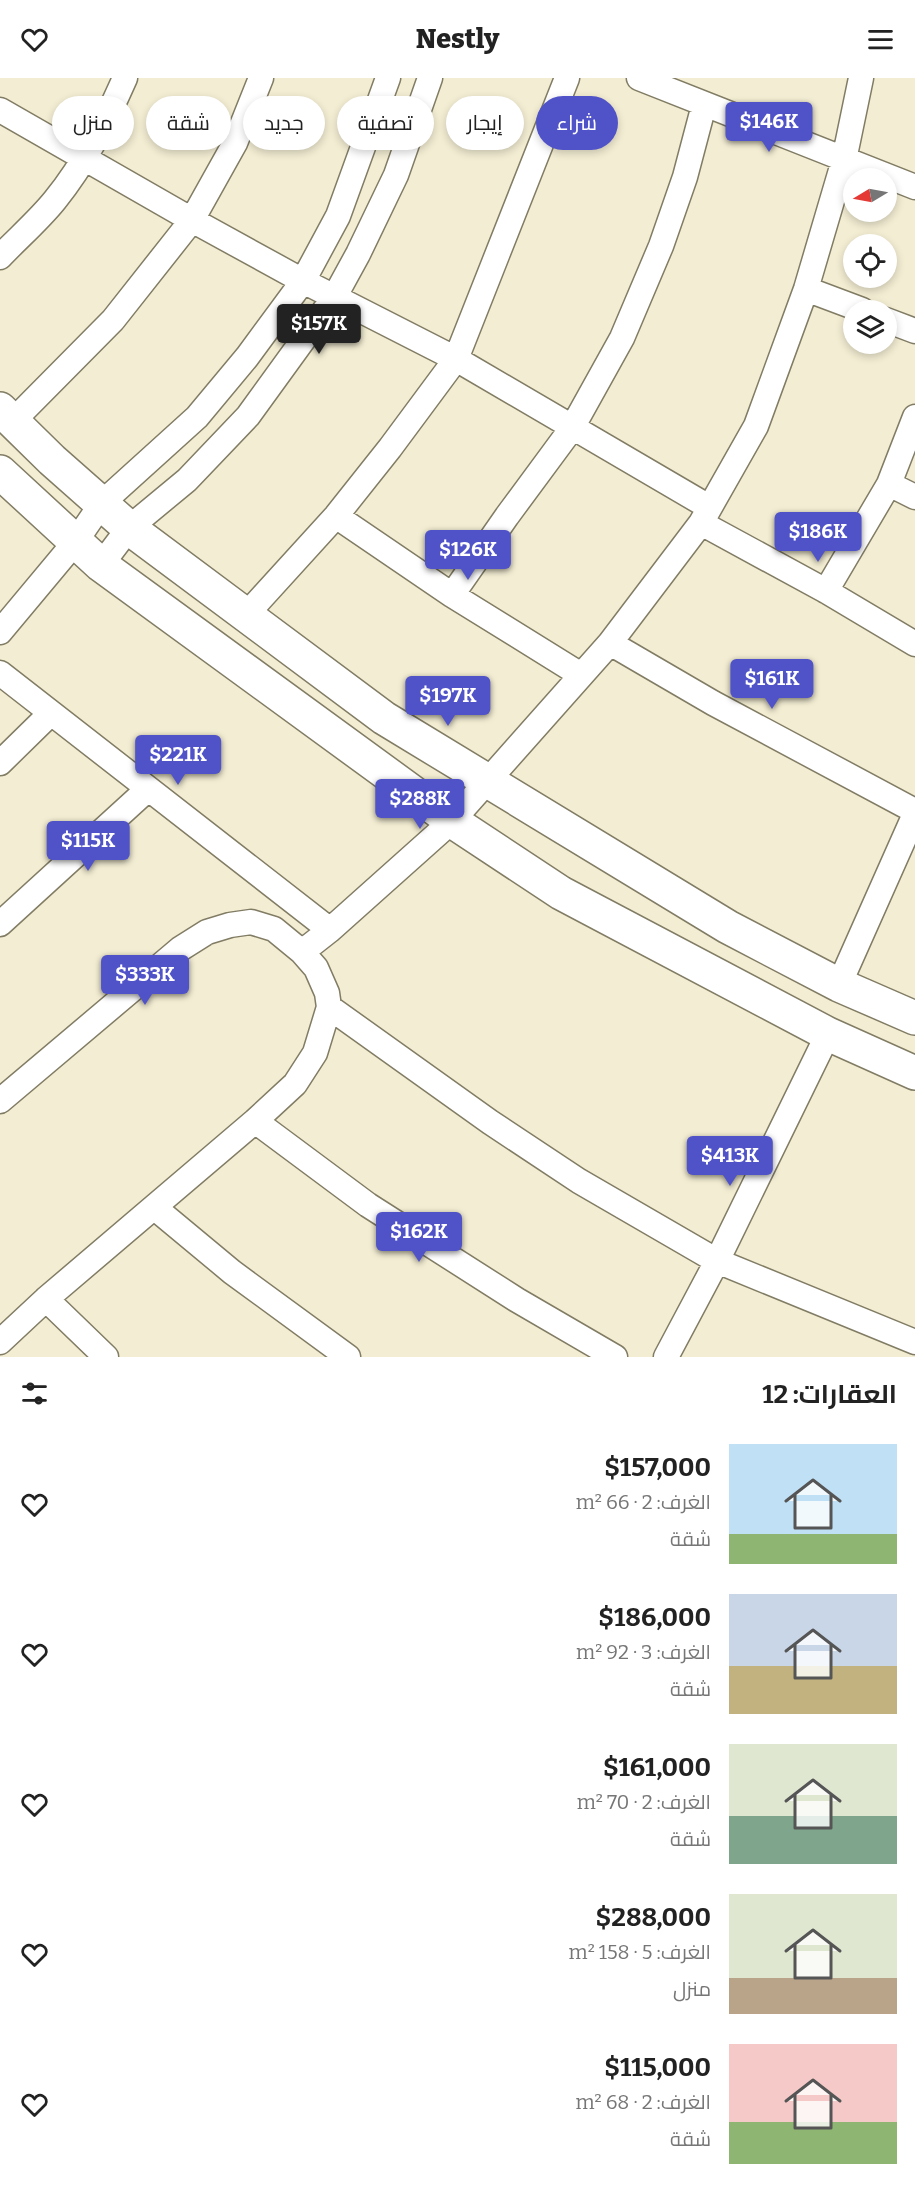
<!DOCTYPE html>
<html lang="ar">
<meta charset="utf-8">
<style>
body{margin:0;font-family:Bitter,Cairo,serif;background:#f2f2f2;color:#222;direction:rtl;height:100vh;display:flex;flex-direction:column;font-size:22px;white-space:nowrap}
*{box-sizing:border-box;margin:0}
p{font-size:20px;color:#767676}
.icon{flex:none;width:33px;height:33px;fill:none;stroke:currentColor;stroke-width:2;stroke-linecap:round;stroke-linejoin:round}
.map{position:relative;height:1279px;overflow:hidden;direction:ltr}
.panel{display:flex;flex-direction:column;background:#fff;flex:1}
.panel>*{flex:none}
.hud{position:absolute;left:18px;top:18px;width:600px;height:54px;direction:rtl;display:flex;gap:12px}
.needle{width:39px;rotate:260deg}
.fabs{position:absolute;left:843px;top:90px;display:grid;gap:12px}
.fabs a{display:grid;place-items:center;width:54px;height:54px;border-radius:50%;background:#fff;box-shadow:0 3px 9px #0003;font-size:30px}
.price{position:absolute;translate:-50% -51px;padding:0 14px;border-radius:6px;background:#5052c8;color:#fff;font-size:20px;line-height:39px;filter:drop-shadow(0 2px 3px #0008)}
.price::after{content:'';position:absolute;left:50%;top:36px;width:18px;height:14px;margin-left:-9px;background:inherit;clip-path:polygon(0 0,100% 0,50% 100%)}
.price.current{background:#222;color:#fff}
ul{padding:0;list-style:none}
li{display:flex;align-items:center;gap:18px;height:150px;padding:0 18px}
li span{display:grid;place-items:center;flex:none;width:168px;height:120px;border-radius:0px;color:#555}
li>.icon{margin-inline-start:auto}
span .icon{width:72px;height:72px;fill:#fffc;stroke-width:1}
li b{font-size:26px}
h2{display:flex;justify-content:space-between;align-items:center;height:72px;padding:0 18px;font-size:26px}
.chip{padding:0 21px;border-radius:27px;background:#fff;box-shadow:0 3px 9px #0003;font-size:21px;line-height:54px}
.chip.current{background:#5052c8;color:#fff}
header{display:flex;justify-content:space-between;align-items:center;height:78px;padding:0 18px;background:#fff;font-size:27px;font-weight:800}
.map>svg:first-child{display:block}
.lines{fill:none;stroke-linecap:round;stroke-linejoin:round}
.street-casing{stroke:#817c64;stroke-width:27}
.secondary-casing{stroke:#817c64;stroke-width:36}
.street{stroke:#fff;stroke-width:24}
.secondary{stroke:#fff;stroke-width:33}
</style>
<header><svg class="icon" aria-label="menu" viewBox="0 0 24 24"><path d="M4 6h16M4 12h16M4 18h16"/></svg>Nestly<svg class="icon" aria-label="heart" viewBox="0 0 24 24"><path d="M12 20l-8-8c-3-5 5-10 8-4 3-6 11-1 8 4z"/></svg></header>
<div class="map">
<svg width="915" height="1279" viewBox="0 0 915 1279">
<rect width="100%" height="100%" fill="#f3edd3"/>
<g class="lines">
<g class="street-casing">
<path id="street" d="M639 0 915 109
M0 32 192 142 303 203 456 281 709 429
M0 179C18 160 39 142 55 122 85 85 106 43 125 0
M806 211 862 232
M886 242 915 253
M13 343 113 242 192 142 235 65 261 0
M889 406 915 419
M336 438 452 517 581 597
M701 445 826 513 915 566
M101 487 129 450 187 402 248 338 335 218 358 176 396 97 430 0
M826 513 889 406 915 339
M452 517 507 438 572 350 622 260 661 168 685 99 704 27
M245 538 336 438 390 370 456 281 567 0
M0 554 76 463 102 425 197 339 247 279 303 203 338 138 388 0
M610 565 713 625 915 733
M0 595 330 852
M0 685 50 636
M0 846 148 711
M302 874 330 852 452 743 610 565 701 445 756 348 806 211 844 82 861 0
M839 907 915 736
M329 929 490 1044 579 1103 717 1183 915 1264
M0 1023 180 871 207 854 230 847 251 844 274 851 302 874 316 890 327 915 329 929 315 975 295 1006 255 1043 46 1221 0 1264
M255 1043 368 1127 517 1222 615 1279
M155 1130 232 1194 348 1279
M46 1221 106 1279
M666 1279 717 1183 828 956"/>
</g>
<g class="secondary-casing">
<path id="secondary" d="M0 331 52 382 129 450 384 640 728 849 839 907 915 940
M0 394 101 487 452 743 561 815 828 956 915 995"/>
</g>
<use href="#street" class="street"/>
<use href="#secondary" class="secondary"/>
</g>
</svg>
<div class="fabs">
<a><svg class="needle" viewBox="-14 -14 28 28"><path d="M0-13l5 13h-10z" fill="#e53935"/><path d="M0 13l5-13h-10z" fill="#767676"/></svg></a>
<a><svg class="icon" aria-label="locate" viewBox="0 0 24 24"><circle cx="12" cy="12" r="6"/><path d="M12 2v4M12 18v4M2 12h4M18 12h4"/></svg></a>
<a><svg class="icon" aria-label="layers" viewBox="0 0 24 24"><path d="M12 4l9 5-9 5-9-5zM3 14l9 5 9-5"/></svg></a>
</div>
<b class="price" style="left:769px;top:75px">$146K</b>
<b class="price current" style="left:319px;top:277px">$157K</b>
<b class="price" style="left:818px;top:485px">$186K</b>
<b class="price" style="left:468px;top:503px">$126K</b>
<b class="price" style="left:772px;top:632px">$161K</b>
<b class="price" style="left:448px;top:649px">$197K</b>
<b class="price" style="left:178px;top:708px">$221K</b>
<b class="price" style="left:420px;top:752px">$288K</b>
<b class="price" style="left:88px;top:794px">$115K</b>
<b class="price" style="left:145px;top:928px">$333K</b>
<b class="price" style="left:730px;top:1109px">$413K</b>
<b class="price" style="left:419px;top:1185px">$162K</b>
<div class="hud">
<a class="chip current">شراء</a>
<a class="chip">إيجار</a>
<a class="chip">تصفية</a>
<a class="chip">جديد</a>
<a class="chip">شقة</a>
<a class="chip">منزل</a>
</div>
</div>
<section class="panel">
<h2>العقارات: 12<svg class="icon" aria-label="filters" viewBox="0 0 24 24"><path d="M4 7h16M4 17h16"/><circle cx="9" cy="7" r="2"/><circle cx="15" cy="17" r="2"/></svg></h2>
<ul>
<li><span style="background:linear-gradient(#bfe0f5 75%,#8fb573 0)"><svg class="icon" aria-label="home" viewBox="0 0 24 24"><path d="M3 11l9-7 9 7M6 9v11h12V9"/></svg></span><div><b>$157,000</b><p>الغرف: 2 · 66 m²</p><p>شقة</p></div><svg class="icon" aria-label="heart" viewBox="0 0 24 24"><path d="M12 20l-8-8c-3-5 5-10 8-4 3-6 11-1 8 4z"/></svg></li>
<li><span style="background:linear-gradient(#c9d6e8 60%,#c2b280 0)"><svg class="icon" aria-label="home" viewBox="0 0 24 24"><path d="M3 11l9-7 9 7M6 9v11h12V9"/></svg></span><div><b>$186,000</b><p>الغرف: 3 · 92 m²</p><p>شقة</p></div><svg class="icon" aria-label="heart" viewBox="0 0 24 24"><path d="M12 20l-8-8c-3-5 5-10 8-4 3-6 11-1 8 4z"/></svg></li>
<li><span style="background:linear-gradient(#dfe7d0 60%,#7fa58c 0)"><svg class="icon" aria-label="home" viewBox="0 0 24 24"><path d="M3 11l9-7 9 7M6 9v11h12V9"/></svg></span><div><b>$161,000</b><p>الغرف: 2 · 70 m²</p><p>شقة</p></div><svg class="icon" aria-label="heart" viewBox="0 0 24 24"><path d="M12 20l-8-8c-3-5 5-10 8-4 3-6 11-1 8 4z"/></svg></li>
<li><span style="background:linear-gradient(#dfe7d0 70%,#b9a48a 0)"><svg class="icon" aria-label="home" viewBox="0 0 24 24"><path d="M3 11l9-7 9 7M6 9v11h12V9"/></svg></span><div><b>$288,000</b><p>الغرف: 5 · 158 m²</p><p>منزل</p></div><svg class="icon" aria-label="heart" viewBox="0 0 24 24"><path d="M12 20l-8-8c-3-5 5-10 8-4 3-6 11-1 8 4z"/></svg></li>
<li><span style="background:linear-gradient(#f6c9c9 65%,#8fb573 0)"><svg class="icon" aria-label="home" viewBox="0 0 24 24"><path d="M3 11l9-7 9 7M6 9v11h12V9"/></svg></span><div><b>$115,000</b><p>الغرف: 2 · 68 m²</p><p>شقة</p></div><svg class="icon" aria-label="heart" viewBox="0 0 24 24"><path d="M12 20l-8-8c-3-5 5-10 8-4 3-6 11-1 8 4z"/></svg></li>
</ul>
</section>
